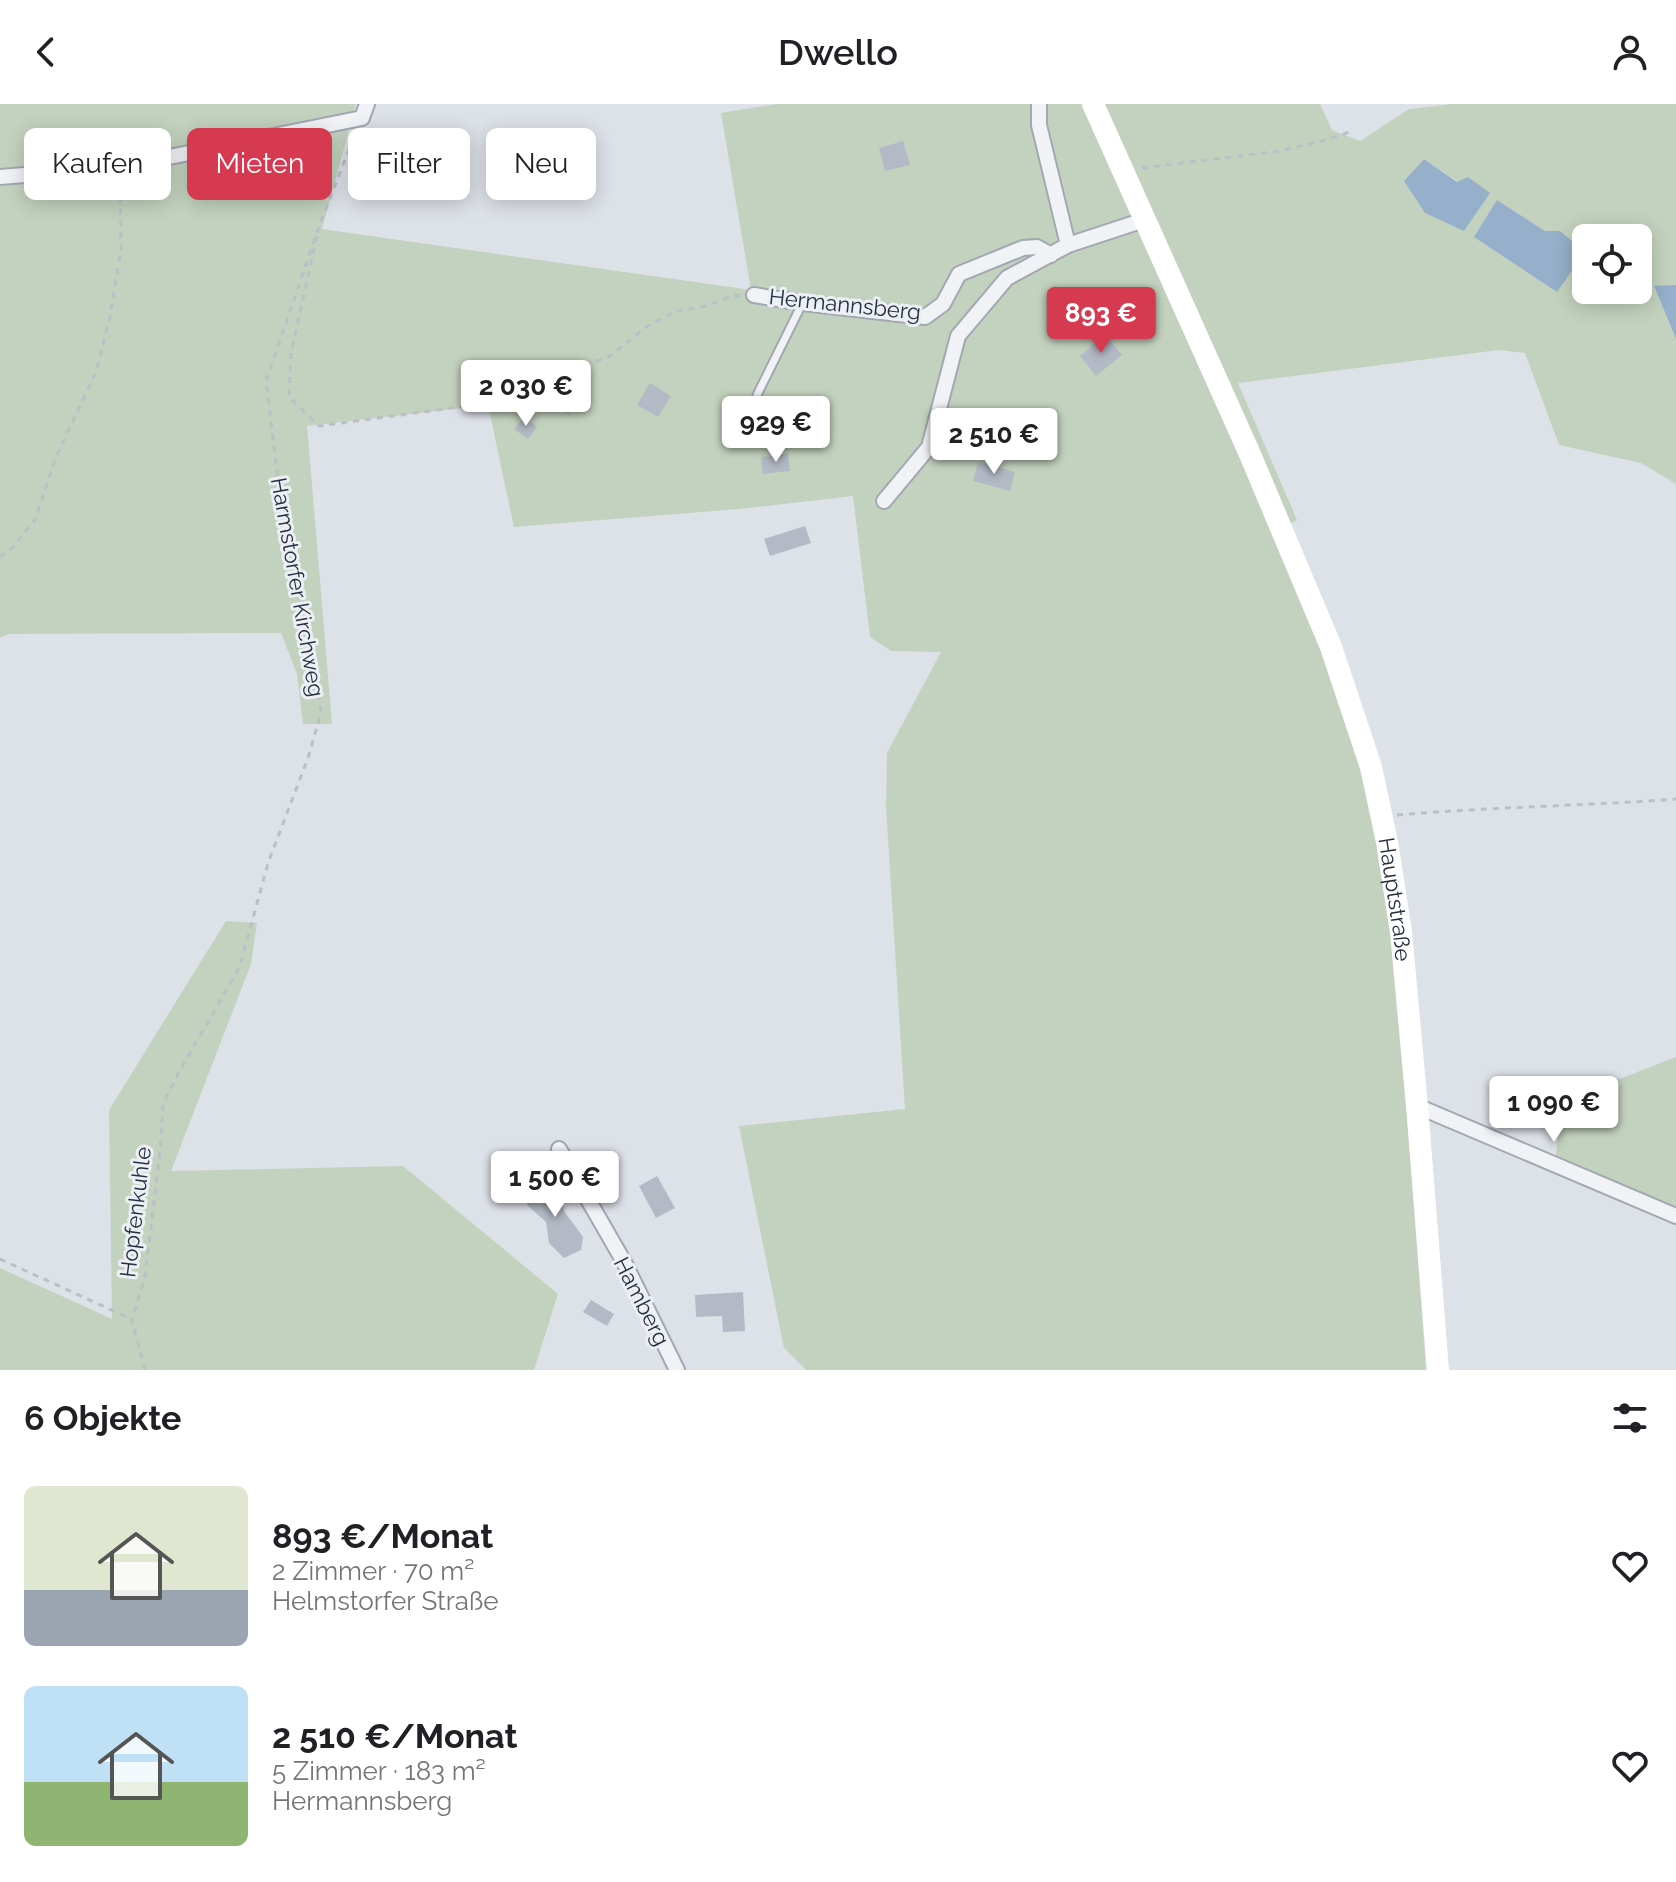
<!DOCTYPE html>
<html lang="de">
<meta charset="utf-8">
<style>
body{margin:0;font-family:Raleway,sans-serif;background:#f6f6f6;color:#202124;height:100vh;display:flex;flex-direction:column;font-size:30px;white-space:nowrap}
*{box-sizing:border-box;margin:0}
p{font-size:26px;color:#757577}
.icon{flex:none;width:44px;height:44px;fill:none;stroke:currentColor;stroke-width:2;stroke-linecap:round;stroke-linejoin:round}
.map{position:relative;height:1266px;overflow:hidden}
.sheet{display:flex;flex-direction:column;background:#fff;flex:1}
.sheet>*{flex:none}
.guide{position:absolute;left:24px;top:24px;width:800px;height:72px;display:flex;gap:16px}
.buttons{position:absolute;left:1572px;top:120px;display:grid;gap:16px}
.buttons a{display:grid;place-items:center;width:80px;height:80px;border-radius:12px;background:#fff;box-shadow:0 4px 20px #0003;font-size:40px}
.price{position:absolute;translate:-50% -68px;padding:0 18px;border-radius:8px;background:#fff;color:#222;font-size:26px;line-height:52px;filter:drop-shadow(0 2px 4px #0008)}
.price::after{content:'';position:absolute;left:50%;top:48px;width:24px;height:18px;margin-left:-12px;background:inherit;clip-path:polygon(0 0,100% 0,50% 100%)}
.price.on{background:#d53a50;color:#fff}
ul{padding:0;list-style:none}
li{display:flex;align-items:center;gap:24px;height:200px;padding:0 24px}
li span{display:grid;place-items:center;flex:none;width:224px;height:160px;border-radius:12px;color:#555}
li>.icon{margin-inline-start:auto}
span .icon{width:96px;height:96px;fill:#fffc;stroke-width:1}
li b{font-size:34px}
h2{display:flex;justify-content:space-between;align-items:center;height:96px;padding:0 24px;font-size:34px}
.pill{padding:0 28px;border-radius:12px;background:#fff;box-shadow:0 4px 20px #0003;font-size:28px;line-height:72px}
.pill.on{background:#d53a50;color:#fff}
header{display:flex;justify-content:space-between;align-items:center;height:104px;padding:0 24px;background:#fff;font-size:36px;font-weight:600}
.map>svg:first-child{display:block}
.green{fill:#c3d2be;fill-rule:evenodd}
.water{fill:#96afca}
.building{fill:#b4bac5}
.lines{fill:none;stroke-linecap:round;stroke-linejoin:round}
.service-casing{stroke:#a2a8b2;stroke-width:11}
.minor-casing{stroke:#a2a8b2;stroke-width:18}
.path{stroke:#bbbfc6;stroke-width:3;stroke-dasharray:6 6;stroke-linecap:butt}
.service{stroke:#f0f2f6;stroke-width:7}
.minor{stroke:#f0f2f6;stroke-width:14}
.secondary{stroke:#fff;stroke-width:22}
.labels{text-anchor:middle;stroke-width:6;stroke-linejoin:round;paint-order:stroke}
.street-label{font-size:22px;fill:#262f3f;stroke:#ecf0f5}
</style>
<header><svg class="icon" aria-label="back" viewBox="0 0 24 24"><path d="M15 5l-7 7 7 7"/></svg>Dwello<svg class="icon" aria-label="person" viewBox="0 0 24 24"><circle cx="12" cy="8" r="4"/><path d="M4 21q1-7 8-7t8 7"/></svg></header>
<div class="map">
<svg width="1676" height="1266" viewBox="0 0 1676 1266">
<rect width="100%" height="100%" fill="#dde1e8"/>
<path class="green" d="M0 0H356L322 125 751 186 721 9 777 0H1320L1332 26 1360 37 1409 5 1453 0H1676V181L1654 183 1676 235V380L1641 359 1559 341 1525 249 1499 246 1238 279 1297 416 1275 427 1326 546 1362 672 1378 741 1394 831 1426 1266H806L784 1244 739 1022 905 1005 886 703 887 649 941 548 891 547 870 533 853 392 739 405 514 423 488 301 307 322 332 620H303L297 570 281 529 9 530 0 534ZM1424 55 1458 78 1404 77ZM1498 97 1545 127 1475 133ZM1586 134H1638V186H1586Z
M226 817 257 819 251 860 171 1067 403 1062 558 1190 534 1266H0V1164L112 1215 109 1006Z
M1676 953V1102L1555 1056 1563 997Z"/>
<path class="water" d="M1424 55 1457 78 1468 73 1490 89 1464 127 1425 109 1404 77Z
M1497 96 1545 127H1560L1585 148 1557 188 1474 133Z
M1676 181V235L1654 182Z"/>
<path class="building" d="M903 37 910 61 885 67 879 44Z
M1105 231 1122 251 1096 272 1080 252Z
M650 279 671 292 658 313 637 301Z
M524 313 537 323 528 335 514 325Z
M788 350 790 367 763 370 761 353Z
M978 358 1015 368 1010 387 973 377Z
M805 422 811 439 770 452 764 435Z
M657 1072 675 1104 656 1114 639 1082Z
M552 1077 562 1090 564 1107 583 1133 581 1146 564 1154 549 1139 546 1118 527 1101 532 1082Z
M743 1188 745 1227 723 1228 722 1212 696 1213 695 1191Z
M591 1196 614 1210 607 1222 583 1208Z"/>
<g class="lines">
<g class="service-casing">
<path id="service" d="M766 338 757 302V291L802 200"/>
</g>
<g class="minor-casing">
<path id="minor" d="M1039 0V21L1068 141
M0 73 120 63 362 14 367 0
M754 191 803 199 925 213 943 200 959 170 1023 144 1037 143 1051 151
M884 397 929 343 958 232 1007 174 1068 141 1144 116
M1417 1002 1676 1112
M559 1045 624 1158 677 1266"/>
</g>
<path class="path" d="M1142 64 1279 47 1327 36 1349 28
M317 132 291 249 289 293 319 322 489 299 610 252 646 223 676 207 706 202 732 192 742 191
M521 287 573 311
M0 453 13 443 35 416 56 353 96 268 110 213 121 145 120 75
M1397 711C1490 703 1583 702 1676 695
M0 1155 131 1215
M145 1266 132 1216 145 1173 160 1048 163 1000 178 970 240 862 268 759 308 654 321 609 315 560 277 367 266 277 321 117 356 28"/>
<use href="#service" class="service"/>
<use href="#minor" class="minor"/>
<path class="secondary" id="s1" d="M1093 0 1249 348 1331 543 1371 663 1387 738 1401 828 1417 1002 1438 1266"/>
</g>
<g class="labels">
<g class="street-label">
<text transform="translate(845 200) rotate(6)" y="8">Hermannsberg</text>
<text transform="translate(298 483) rotate(80)" y="8">Harmstorfer Kirchweg</text>
<text dy="8" stroke="none"><textPath href="#s1" startOffset="854">Hauptstraße</textPath></text>
<text transform="translate(135 1108) rotate(-83)" y="8">Hopfenkuhle</text>
<text transform="translate(642 1197) rotate(63)" y="8">Hamberg</text>
</g>
</g>
</svg>
<div class="buttons">
<a><svg class="icon" aria-label="locate" viewBox="0 0 24 24"><circle cx="12" cy="12" r="6"/><path d="M12 2v4M12 18v4M2 12h4M18 12h4"/></svg></a>
</div>
<b class="price on" style="left:1101px;top:251px">893 €</b>
<b class="price" style="left:526px;top:324px">2 030 €</b>
<b class="price" style="left:776px;top:360px">929 €</b>
<b class="price" style="left:994px;top:372px">2 510 €</b>
<b class="price" style="left:1554px;top:1040px">1 090 €</b>
<b class="price" style="left:555px;top:1115px">1 500 €</b>
<div class="guide">
<a class="pill">Kaufen</a>
<a class="pill on">Mieten</a>
<a class="pill">Filter</a>
<a class="pill">Neu</a>
</div>
</div>
<section class="sheet">
<h2>6 Objekte<svg class="icon" aria-label="filters" viewBox="0 0 24 24"><path d="M4 7h16M4 17h16"/><circle cx="9" cy="7" r="2"/><circle cx="15" cy="17" r="2"/></svg></h2>
<ul>
<li><span style="background:linear-gradient(#dfe7d0 65%,#9aa5b1 0)"><svg class="icon" aria-label="home" viewBox="0 0 24 24"><path d="M3 11l9-7 9 7M6 9v11h12V9"/></svg></span><div><b>893 €/Monat</b><p>2 Zimmer · 70 m²</p><p>Helmstorfer Straße</p></div><svg class="icon" aria-label="heart" viewBox="0 0 24 24"><path d="M12 20l-8-8c-3-5 5-10 8-4 3-6 11-1 8 4z"/></svg></li>
<li><span style="background:linear-gradient(#bfe0f5 60%,#8fb573 0)"><svg class="icon" aria-label="home" viewBox="0 0 24 24"><path d="M3 11l9-7 9 7M6 9v11h12V9"/></svg></span><div><b>2 510 €/Monat</b><p>5 Zimmer · 183 m²</p><p>Hermannsberg</p></div><svg class="icon" aria-label="heart" viewBox="0 0 24 24"><path d="M12 20l-8-8c-3-5 5-10 8-4 3-6 11-1 8 4z"/></svg></li>
</ul>
</section>
